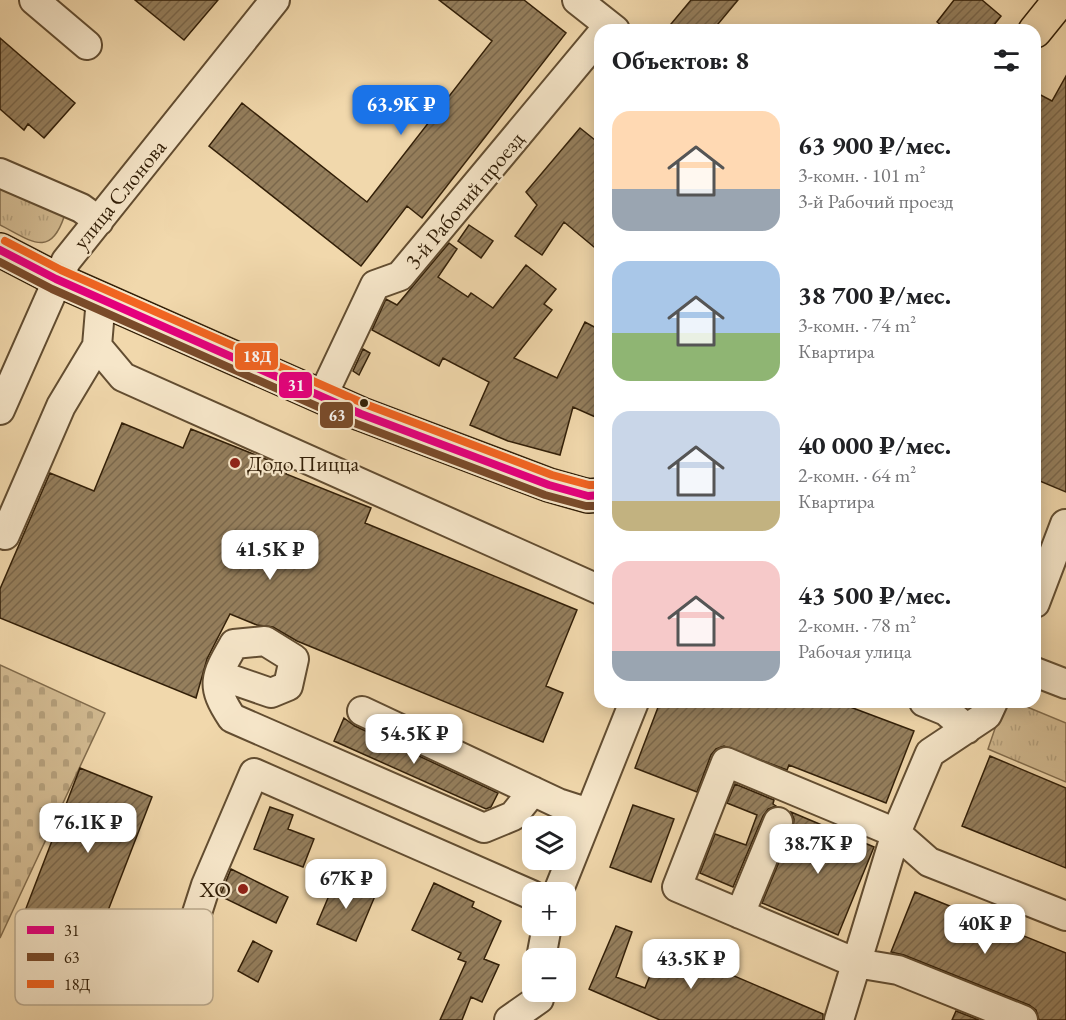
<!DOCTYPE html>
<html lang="ru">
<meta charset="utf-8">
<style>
body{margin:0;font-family:"EB Garamond",serif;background:#f6f6f6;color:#202124;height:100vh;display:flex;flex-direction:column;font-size:22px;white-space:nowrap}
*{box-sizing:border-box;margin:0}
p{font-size:20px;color:#757577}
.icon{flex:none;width:33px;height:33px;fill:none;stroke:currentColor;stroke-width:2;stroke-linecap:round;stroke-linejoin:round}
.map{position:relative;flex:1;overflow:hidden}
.details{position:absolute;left:594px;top:24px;width:447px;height:684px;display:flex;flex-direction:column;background:#fff;border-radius:18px;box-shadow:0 3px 15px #0003}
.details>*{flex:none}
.controls{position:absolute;left:522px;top:816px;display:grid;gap:12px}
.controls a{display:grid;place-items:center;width:54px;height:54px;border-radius:12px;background:#fff;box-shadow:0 3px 15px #0003;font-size:30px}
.price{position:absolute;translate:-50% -51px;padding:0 14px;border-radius:12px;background:#fff;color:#222;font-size:20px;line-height:39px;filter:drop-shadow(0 2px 3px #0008)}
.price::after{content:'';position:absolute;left:50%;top:36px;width:18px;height:14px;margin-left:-9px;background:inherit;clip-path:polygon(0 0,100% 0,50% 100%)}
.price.selected{background:#1a73e8;color:#fff}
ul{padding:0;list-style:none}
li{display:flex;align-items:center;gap:18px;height:150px;padding:0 18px}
li span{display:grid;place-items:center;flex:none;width:168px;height:120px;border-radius:18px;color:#555}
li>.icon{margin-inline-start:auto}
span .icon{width:72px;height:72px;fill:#fffc;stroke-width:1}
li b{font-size:26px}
h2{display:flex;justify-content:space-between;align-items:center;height:72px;padding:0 18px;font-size:26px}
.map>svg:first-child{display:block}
.grass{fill:url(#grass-tufts);stroke:#826c4c;stroke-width:1.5}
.cemetery{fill:url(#cemetery-stones);stroke:#826c4c;stroke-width:1.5}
.building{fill:url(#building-hatch);stroke:#321f08;stroke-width:1.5}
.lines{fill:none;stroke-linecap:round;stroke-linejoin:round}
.minor-casing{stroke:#624d31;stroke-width:32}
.major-casing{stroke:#321f08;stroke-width:36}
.minor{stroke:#f6e6c9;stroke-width:28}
.major{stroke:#f1d8ac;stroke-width:33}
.bus-1-casing{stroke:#f6e6c9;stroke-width:12}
.bus-2-casing{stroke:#f6e6c9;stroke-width:12}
.bus-3-casing{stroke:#f6e6c9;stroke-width:12}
.bus-1{stroke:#e5007d;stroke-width:8}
.bus-2{stroke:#7a4b2a;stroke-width:8}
.bus-3{stroke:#f26522;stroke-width:8}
.bus-dot{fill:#321f08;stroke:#f6e6c9;stroke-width:2}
.poi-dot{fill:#8f2418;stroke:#f6e6c9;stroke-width:2}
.labels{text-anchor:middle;stroke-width:4.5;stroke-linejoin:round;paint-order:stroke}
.street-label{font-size:22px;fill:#321f08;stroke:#f6e6c9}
.poi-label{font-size:22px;fill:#321f08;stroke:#f6e6c9;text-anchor:start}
.key{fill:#f6e6c9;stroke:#bbaa8f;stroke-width:1.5}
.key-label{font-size:16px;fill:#321f08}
.line-badge{stroke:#f6e6c9;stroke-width:2}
.badge-label{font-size:16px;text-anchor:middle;font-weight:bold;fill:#fff}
</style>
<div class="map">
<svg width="1066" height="1020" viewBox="0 0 1066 1020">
<defs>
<pattern id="grass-tufts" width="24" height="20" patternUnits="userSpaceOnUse" patternTransform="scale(1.5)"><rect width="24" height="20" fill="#d1b990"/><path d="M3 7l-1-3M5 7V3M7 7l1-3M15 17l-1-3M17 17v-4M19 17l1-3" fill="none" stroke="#b49f7b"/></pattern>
<pattern id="cemetery-stones" width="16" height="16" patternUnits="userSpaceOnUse" patternTransform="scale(1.5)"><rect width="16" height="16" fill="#d1b990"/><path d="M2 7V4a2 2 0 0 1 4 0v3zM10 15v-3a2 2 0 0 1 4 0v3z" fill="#b49f7b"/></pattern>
<pattern id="building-hatch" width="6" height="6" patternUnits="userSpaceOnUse" patternTransform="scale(1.5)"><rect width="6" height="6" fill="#957f5d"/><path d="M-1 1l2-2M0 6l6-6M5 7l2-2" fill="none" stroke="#7a674b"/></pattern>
</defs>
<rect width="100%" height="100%" fill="#f1d8ac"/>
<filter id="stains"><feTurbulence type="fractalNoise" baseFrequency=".00333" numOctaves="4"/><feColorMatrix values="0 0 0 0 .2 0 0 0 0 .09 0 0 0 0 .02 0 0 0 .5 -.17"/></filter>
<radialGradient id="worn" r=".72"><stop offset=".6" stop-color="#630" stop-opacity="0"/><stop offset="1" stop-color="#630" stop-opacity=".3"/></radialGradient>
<path class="grass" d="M0 185 57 207 64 217C50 259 30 240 0 225Z
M1004 702H1015L1066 723V782L988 749Z"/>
<path class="cemetery" d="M0 665 105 713 0 938Z"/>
<path class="building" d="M135 0H218L184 40Z
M439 0H524L566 33 422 218 407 206 361 266 209 146 242 103 367 202 492 41Z
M691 0H738L713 30H666Z
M954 0H982L1001 16 990 30H947L937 22Z
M0 38 75 103 44 138 28 124 24 130 0 109Z
M1066 76V492L1035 479V92L1052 101Z
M580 128 600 144V252L564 222 542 255 515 236 537 205 526 192Z
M469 225 493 241 481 258 458 241Z
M449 243 457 249 438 277 468 297 471 293 493 308 526 265 556 289 544 304 552 310 514 358 557 378 585 322 600 330V419L573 407 560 455 508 441 470 425 489 382 443 358 439 366 372 330 386 299 397 305Z
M363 349 370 353 359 375 353 371Z
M122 423 183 448 191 429 278 464 289 469 286 474 371 508 365 523 577 610 546 686 563 693 543 742 297 641 273 627 257 625 230 614 207 659 196 698 0 618V589L50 473 94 491Z
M660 702H837L914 731 886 803 789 765 787 770 724 746 716 749 711 755 697 792 635 768Z
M344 718 355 726 498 793 491 807 486 809 334 741Z
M990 756 1066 788V868L962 826Z
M80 768 152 797 97 939 25 911Z
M735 784 774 800 773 804 776 806 768 809 763 816 733 887 700 873 715 834 746 845 757 815 727 803Z
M633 805 674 819 651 882 610 867Z
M270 807 293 815 288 829 314 839 303 867 254 849Z
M791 812 874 847 838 935 762 903 793 828 794 819Z
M231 869 288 897 276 923 220 896Z
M336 879 375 896 356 941 317 924Z
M434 883 474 902 472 907 501 921 484 959 499 965 482 1002 471 997 462 1020H440L466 962 458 959 461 953 412 930Z
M915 892 1066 953V1020H1039L1036 1010 1029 1005 904 955 891 952Z
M616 926 632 932 616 977 645 988 662 945 823 1014V1020H660L589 989Z
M253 941 272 951 258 982 238 971Z
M956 1011 979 1020H952Z"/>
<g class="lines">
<g class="minor-casing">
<path id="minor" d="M34 0 87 45
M577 0 615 30
M0 173 81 208 99 221
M101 298 97 346 123 377 600 590
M322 397 375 285 400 276 600 36
M0 410 66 261 275 0
M5 535 61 406 97 346
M1035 603 1065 524
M1035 672 1066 684
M219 675 271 693 288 686 294 659 265 641 234 644C215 677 210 685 232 718L484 828 513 816 533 791
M924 702 946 711 967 729
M362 711 558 803 589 813
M558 892 634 702
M740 914 778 822
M541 958 547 926
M180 966 206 885 254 773 532 895
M509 1020 539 999
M839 1020 896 833 930 753 987 715 993 702
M1023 1020 898 970 856 963 677 887 726 762 896 833 929 862 1066 916"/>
</g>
<g class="major-casing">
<path id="major" d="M1035 31 1060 0
M0 250 56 279 361 414 549 485 588 496 600 495"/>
</g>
<use href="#minor" class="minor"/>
<use href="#major" class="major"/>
<g class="bus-1-casing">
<path id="bus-1" d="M0 250 56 279 361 414 549 485 588 496 600 495"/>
</g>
<g class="bus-2-casing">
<path id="bus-2" d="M0 262 52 289 357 424 545 495 586 506H600"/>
</g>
<g class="bus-3-casing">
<path id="bus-3" d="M5 241 61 270 365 404 552 475 589 485H599"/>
</g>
<use href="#bus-1" class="bus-1"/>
<use href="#bus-2" class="bus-2"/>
<use href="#bus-3" class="bus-3"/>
</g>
<circle class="bus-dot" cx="364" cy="403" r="5"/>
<g class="poi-dot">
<circle cx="235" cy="463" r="6"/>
<circle cx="243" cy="889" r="6"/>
</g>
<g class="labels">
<g class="street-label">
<text transform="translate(119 194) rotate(-51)" y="8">улица Слонова</text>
<text transform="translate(464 200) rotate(-50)" y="8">3-й Рабочий проезд</text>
</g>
<g class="poi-label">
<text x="247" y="471">Додо Пицца</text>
<text x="231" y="897" text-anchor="end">ХО</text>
</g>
</g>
<rect x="15" y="909" width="198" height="96" rx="9" class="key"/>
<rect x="27" y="926" width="27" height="8" fill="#e5007d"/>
<rect x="27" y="953" width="27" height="8" fill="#7a4b2a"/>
<rect x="27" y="980" width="27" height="8" fill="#f26522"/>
<g class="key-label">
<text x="64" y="936">31</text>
<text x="64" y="963">63</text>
<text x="64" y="990">18Д</text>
</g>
<g class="line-badge">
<rect x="234" y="342" width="45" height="29" rx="6" fill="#f26522"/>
<rect x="278" y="371" width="35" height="28" rx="6" fill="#e5007d"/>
<rect x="319" y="401" width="35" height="28" rx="6" fill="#7a4b2a"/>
</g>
<g class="badge-label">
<text x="257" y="362">18Д</text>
<text x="296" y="391">31</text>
<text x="337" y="421">63</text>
</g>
<rect width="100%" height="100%" filter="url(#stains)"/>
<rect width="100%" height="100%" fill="url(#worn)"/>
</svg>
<div class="controls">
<a><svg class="icon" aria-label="layers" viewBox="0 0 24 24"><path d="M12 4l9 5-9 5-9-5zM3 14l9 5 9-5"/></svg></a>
<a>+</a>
<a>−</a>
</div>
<b class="price selected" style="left:401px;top:136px">63.9K ₽</b>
<b class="price" style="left:270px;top:581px">41.5K ₽</b>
<b class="price" style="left:414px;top:765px">54.5K ₽</b>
<b class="price" style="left:88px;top:854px">76.1K ₽</b>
<b class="price" style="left:818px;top:875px">38.7K ₽</b>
<b class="price" style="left:346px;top:910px">67K ₽</b>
<b class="price" style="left:985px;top:955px">40K ₽</b>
<b class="price" style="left:691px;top:990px">43.5K ₽</b>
<section class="details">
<h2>Объектов: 8<svg class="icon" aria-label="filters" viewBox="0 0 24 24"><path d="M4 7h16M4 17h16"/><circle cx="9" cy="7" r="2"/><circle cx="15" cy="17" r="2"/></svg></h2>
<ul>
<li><span style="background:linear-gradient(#ffd9b3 65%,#9aa5b1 0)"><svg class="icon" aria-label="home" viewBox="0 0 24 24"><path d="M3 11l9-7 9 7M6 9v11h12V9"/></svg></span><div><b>63 900 ₽/мес.</b><p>3-комн. · 101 m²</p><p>3-й Рабочий проезд</p></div></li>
<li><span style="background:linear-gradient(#a9c7e8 60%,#8fb573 0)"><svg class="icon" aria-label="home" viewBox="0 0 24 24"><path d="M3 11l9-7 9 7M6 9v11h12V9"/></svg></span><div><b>38 700 ₽/мес.</b><p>3-комн. · 74 m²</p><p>Квартира</p></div></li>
<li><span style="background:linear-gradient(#c9d6e8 75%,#c2b280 0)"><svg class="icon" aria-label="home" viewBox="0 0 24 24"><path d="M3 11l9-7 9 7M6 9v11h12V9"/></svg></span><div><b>40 000 ₽/мес.</b><p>2-комн. · 64 m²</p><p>Квартира</p></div></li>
<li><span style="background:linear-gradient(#f6c9c9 75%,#9aa5b1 0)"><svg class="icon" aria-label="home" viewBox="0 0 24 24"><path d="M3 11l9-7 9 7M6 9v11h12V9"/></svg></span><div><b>43 500 ₽/мес.</b><p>2-комн. · 78 m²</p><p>Рабочая улица</p></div></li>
</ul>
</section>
</div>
